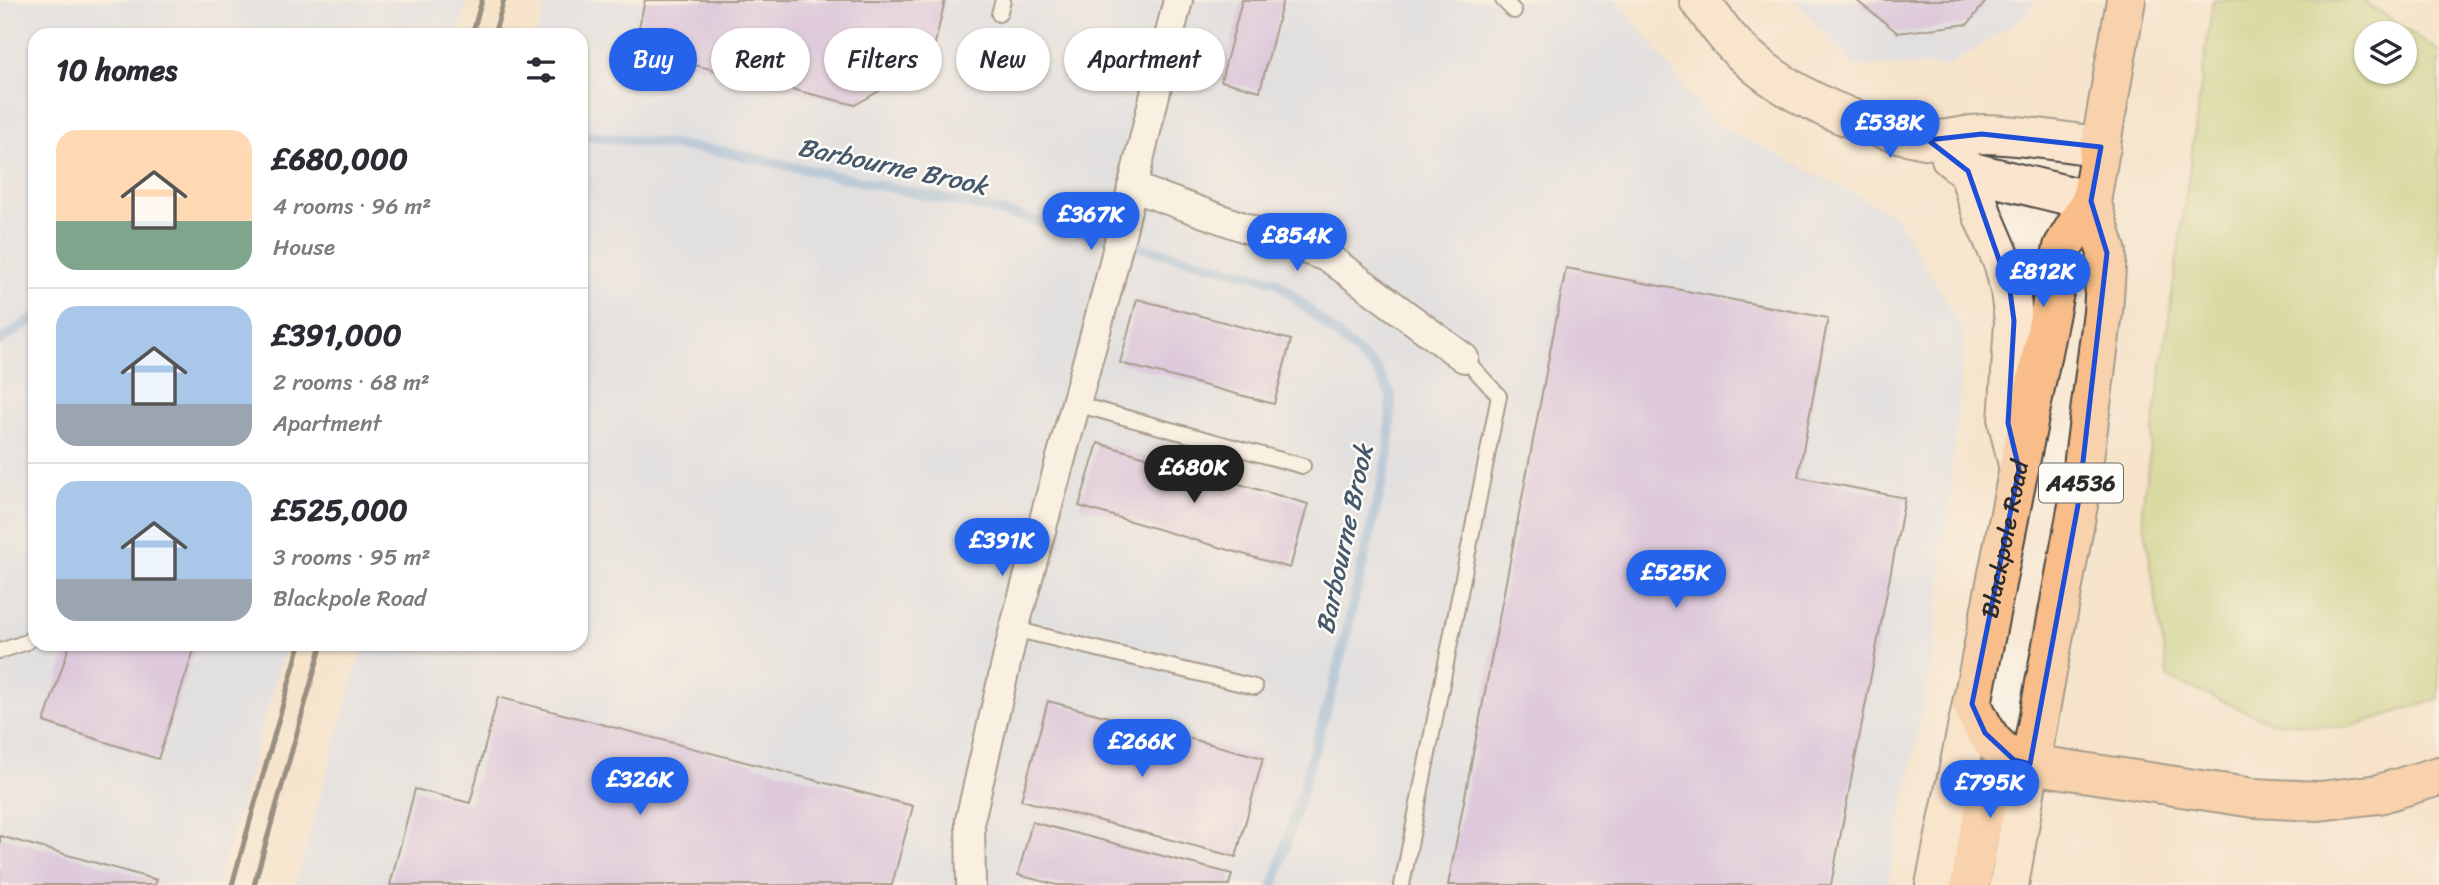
<!DOCTYPE html>
<meta charset="utf-8">
<style>
body{margin:0;font-family:Sriracha,sans-serif;background:#f7f7f7;color:#2b2b33;height:100vh;display:flex;flex-direction:column;font-size:26px;white-space:nowrap}
*{box-sizing:border-box;margin:0}
p{font-size:23px;color:#7c7c81}
.icon{flex:none;width:38px;height:38px;fill:none;stroke:currentColor;stroke-width:2;stroke-linecap:round;stroke-linejoin:round}
.map{position:relative;flex:1;overflow:hidden}
.side{position:absolute;left:28px;top:28px;width:560px;height:623px;display:flex;flex-direction:column;background:#fff;border-radius:21px;box-shadow:0 2px 5px #0004}
.side>*{flex:none}
.hud{position:absolute;left:609px;top:28px;width:665px;height:63px;display:flex;gap:14px}
.fabs{position:absolute;left:2354px;top:21px;display:grid;gap:14px}
.fabs a{display:grid;place-items:center;width:63px;height:63px;border-radius:50%;background:#fff;box-shadow:0 2px 5px #0004;font-size:35px}
.price{position:absolute;translate:-50% -60px;padding:0 16px;border-radius:24px;background:#2563eb;color:#fff;font-size:23px;line-height:46px;filter:drop-shadow(0 2px 4px #0008)}
.price::after{content:'';position:absolute;left:50%;top:42px;width:21px;height:16px;margin-left:-10px;background:inherit;clip-path:polygon(0 0,100% 0,50% 100%)}
.price.selected{background:#222;color:#fff}
ul{padding:0;list-style:none}
li{display:flex;align-items:center;gap:21px;height:175px;padding:0 28px}
li+li{border-top:2px solid #e1e1e2}
li span{display:grid;place-items:center;flex:none;width:196px;height:140px;border-radius:21px;color:#555}
li>.icon{margin-inline-start:auto}
span .icon{width:84px;height:84px;fill:#fffc;stroke-width:1}
li b{font-size:30px}
h2{display:flex;justify-content:space-between;align-items:center;height:84px;padding:0 28px;font-size:30px}
.pill{padding:0 24px;border-radius:32px;background:#fff;box-shadow:0 2px 5px #0004;font-size:24px;line-height:63px}
.pill.selected{background:#2563eb;color:#fff}
.map>svg:first-child{display:block}
.built{fill:#cbdbf9}
.green{fill:#b8ce73;stroke:#727c4f;stroke-width:2;fill-rule:evenodd}
.lines{fill:none;stroke-linecap:round;stroke-linejoin:round}
.stream{stroke:#78ade6;stroke-width:10}
.building{fill:#bfa8ef}
.lane-casing{stroke:#494743;stroke-width:18}
.street-casing{stroke:#494743;stroke-width:32}
.secondary-casing{stroke:#494743;stroke-width:42}
.primary-casing{stroke:#494743;stroke-width:42}
.highway-casing{stroke:#494743;stroke-width:42}
.lane{stroke:#fff;stroke-width:14}
.street{stroke:#fff;stroke-width:28}
.secondary{stroke:#fce5cf;stroke-width:38}
.primary{stroke:#f8bd88;stroke-width:38}
.highway{stroke:#f8bd88;stroke-width:38}
.rail{stroke:#2b2b2b;stroke-width:5}
.marked{fill:none;stroke:#1d4ed8;stroke-width:5;stroke-linejoin:round}
.labels{text-anchor:middle;stroke-width:5;stroke-linejoin:round;paint-order:stroke}
.shield{fill:#fdfcf7;stroke:#6a6a68;stroke-width:2}
.shield-label{font-size:23px;font-weight:bold;fill:#2b2b2b}
.street-label{font-size:24px;fill:#2b2b2b;stroke:#fdfcf7}
.water-label{font-size:26px;font-style:italic;fill:#46586c;stroke:#fdfcf7}
</style>
<div class="map">
<svg width="2439" height="885" viewBox="0 0 2439 885">
<rect width="100%" height="100%" fill="#fdfcf7"/>
<filter id="ink" filterUnits="userSpaceOnUse"><feTurbulence type="fractalNoise" baseFrequency=".0143" numOctaves="2"/><feDisplacementMap in="SourceGraphic" scale="14" xChannelSelector="R" yChannelSelector="G"/><feConvolveMatrix kernelMatrix="1 2 1 2 8 2 1 2 1" color-interpolation-filters="sRGB"/></filter>
<filter id="wash" filterUnits="userSpaceOnUse"><feTurbulence type="fractalNoise" baseFrequency=".00686" numOctaves="4" result="noise"/><feDisplacementMap in="SourceGraphic" scale="28" xChannelSelector="R" yChannelSelector="G"/><feGaussianBlur stdDeviation="1.57" result="paint"/><feColorMatrix in="noise" values="0 0 0 0 0 0 0 0 0 0 0 0 0 0 0 0 0 1.4 0 .05"/><feComposite in="paint" operator="in"/></filter>
<g filter="url(#wash)">
<rect width="100%" height="100%" fill="#f6e3cb"/>
<path class="built" d="M0 0H468L458 35H35V644H286L218 885H0Z
M547 0H1618L1709 120 1895 215 1965 333 1936 640 1888 885H295L363 644H581V35H537Z
M1794 0H2034L2025 16 1949 66H1854Z"/>
<path class="green" d="M2213 0H2362L2439 51V699L2346 728 2271 722 2168 678 2142 509ZM2366 33H2404V72H2366Z"/>
<g class="lines">
<path class="stream" d="M581 135 715 150 976 206 1276 281 1376 369 1391 396 1389 452 1336 677 1274 885
M0 341 35 317"/>
</g>
<g id="blocks">
<path class="building" d="M645 0H945L931 61 855 105 634 50Z
M1242 0H1283L1260 91 1221 81Z
M1856 0H1987L1968 24 1898 33Z
M1566 268 1828 318 1798 477 1905 498 1831 885H1448Z
M1137 299 1291 340 1274 404 1120 363Z
M1098 443 1308 504 1290 568 1079 506Z
M70 644H196L158 759 44 722Z
M498 697 913 806 892 885H390L415 789 470 803Z
M1048 701 1263 758 1236 857 1021 800Z
M1032 822 1232 874 1229 885H1057L1018 875Z
M0 836 157 880 155 885H0Z"/>
</g>
</g>
<g filter="url(#ink)">
<use href="#blocks" fill-opacity="0" stroke="#494743" stroke-width="2"/>
<g class="lines">
<g class="lane-casing">
<path id="lane" d="M1503 0 1514 11
M999 14 1003 0
M1076 404 1303 466
M1014 629 1255 687
M0 651 27 642 35 634
M1402 885 1499 396 1464 358"/>
</g>
<g class="street-casing">
<path id="street" d="M1132 187 1329 258 1464 358
M971 885 970 820 1014 629 1109 283 1178 0"/>
</g>
<g class="secondary-casing">
<path id="secondary" d="M1699 0C1714 20 1728 41 1747 57 1795 100 1862 127 1925 139 1944 143 1965 134 1984 134 2022 135 2062 141 2101 147
M1951 158 1968 171 2091 201
M1968 171 1983 216 2004 265 2010 291 2014 321 2008 423 2019 469
M1935 885 1972 704
M2009 885 2030 764"/>
</g>
<g class="primary-casing">
<g id="primary">
<path id="s1" d="M1972 704 2063 247 2091 201 2126 0"/>
<path d="M2030 764 2078 505 2103 312 2107 253 2091 201"/>
</g>
</g>
<g class="highway-casing">
<path id="highway" d="M1972 704C1986 735 1995 754 2030 764L2254 798 2319 801 2379 794 2439 776
M1970 885C1975 861 1982 800 1997 784 2006 774 2018 770 2030 764"/>
</g>
<use href="#lane" class="lane"/>
<use href="#street" class="street"/>
<use href="#secondary" class="secondary"/>
<use href="#primary" class="primary"/>
<use href="#highway" class="highway"/>
<path class="rail" d="M472 35 482 0
M494 35 504 0
M232 885 300 644
M254 885 322 644"/>
</g>
</g>
<path d="M0 0H2439V885H0ZM1982 134 2101 147 2091 201 2107 253 2078 505 2030 764 2014 760 1985 733 1972 704 2019 469 2008 423 2014 321 2010 291 1968 171 1928 140Z" fill="#f6e3cb" fill-opacity=".55" fill-rule="evenodd"/>
<path class="marked" d="M1982 134 2101 147 2091 201 2107 253 2078 505 2030 764 2014 760 1985 733 1972 704 2019 469 2008 423 2014 321 2010 291 1968 171 1928 140Z"/>
<g class="labels">
<rect class="shield" x="2039" y="463.5" width="84" height="39" rx="5"/>
<g class="shield-label">
<text x="2081" y="491">A4536</text>
</g>
<g class="street-label">
<text dy="8" stroke="none"><textPath href="#s1" startOffset="168">Blackpole Road</textPath></text>
</g>
<g class="water-label">
<text transform="translate(893 166) rotate(12)" y="9">Barbourne Brook</text>
<text transform="translate(1344 539) rotate(-78)" y="9">Barbourne Brook</text>
</g>
</g>
</svg>
<div class="fabs">
<a><svg class="icon" aria-label="layers" viewBox="0 0 24 24"><path d="M12 4l9 5-9 5-9-5zM3 14l9 5 9-5"/></svg></a>
</div>
<b class="price" style="left:1890px;top:160px">£538K</b>
<b class="price" style="left:1091px;top:252px">£367K</b>
<b class="price" style="left:1297px;top:273px">£854K</b>
<b class="price" style="left:2043px;top:309px">£812K</b>
<b class="price selected" style="left:1194px;top:505px">£680K</b>
<b class="price" style="left:1002px;top:578px">£391K</b>
<b class="price" style="left:1676px;top:610px">£525K</b>
<b class="price" style="left:1142px;top:779px">£266K</b>
<b class="price" style="left:640px;top:817px">£326K</b>
<b class="price" style="left:1990px;top:820px">£795K</b>
<div class="hud">
<a class="pill selected">Buy</a>
<a class="pill">Rent</a>
<a class="pill">Filters</a>
<a class="pill">New</a>
<a class="pill">Apartment</a>
</div>
<section class="side">
<h2>10 homes<svg class="icon" aria-label="filters" viewBox="0 0 24 24"><path d="M4 7h16M4 17h16"/><circle cx="9" cy="7" r="2"/><circle cx="15" cy="17" r="2"/></svg></h2>
<ul>
<li><span style="background:linear-gradient(#ffd9b3 65%,#7fa58c 0)"><svg class="icon" aria-label="home" viewBox="0 0 24 24"><path d="M3 11l9-7 9 7M6 9v11h12V9"/></svg></span><div><b>£680,000</b><p>4 rooms · 96 m²</p><p>House</p></div></li>
<li><span style="background:linear-gradient(#a9c7e8 70%,#9aa5b1 0)"><svg class="icon" aria-label="home" viewBox="0 0 24 24"><path d="M3 11l9-7 9 7M6 9v11h12V9"/></svg></span><div><b>£391,000</b><p>2 rooms · 68 m²</p><p>Apartment</p></div></li>
<li><span style="background:linear-gradient(#a9c7e8 70%,#9aa5b1 0)"><svg class="icon" aria-label="home" viewBox="0 0 24 24"><path d="M3 11l9-7 9 7M6 9v11h12V9"/></svg></span><div><b>£525,000</b><p>3 rooms · 95 m²</p><p>Blackpole Road</p></div></li>
</ul>
</section>
</div>
